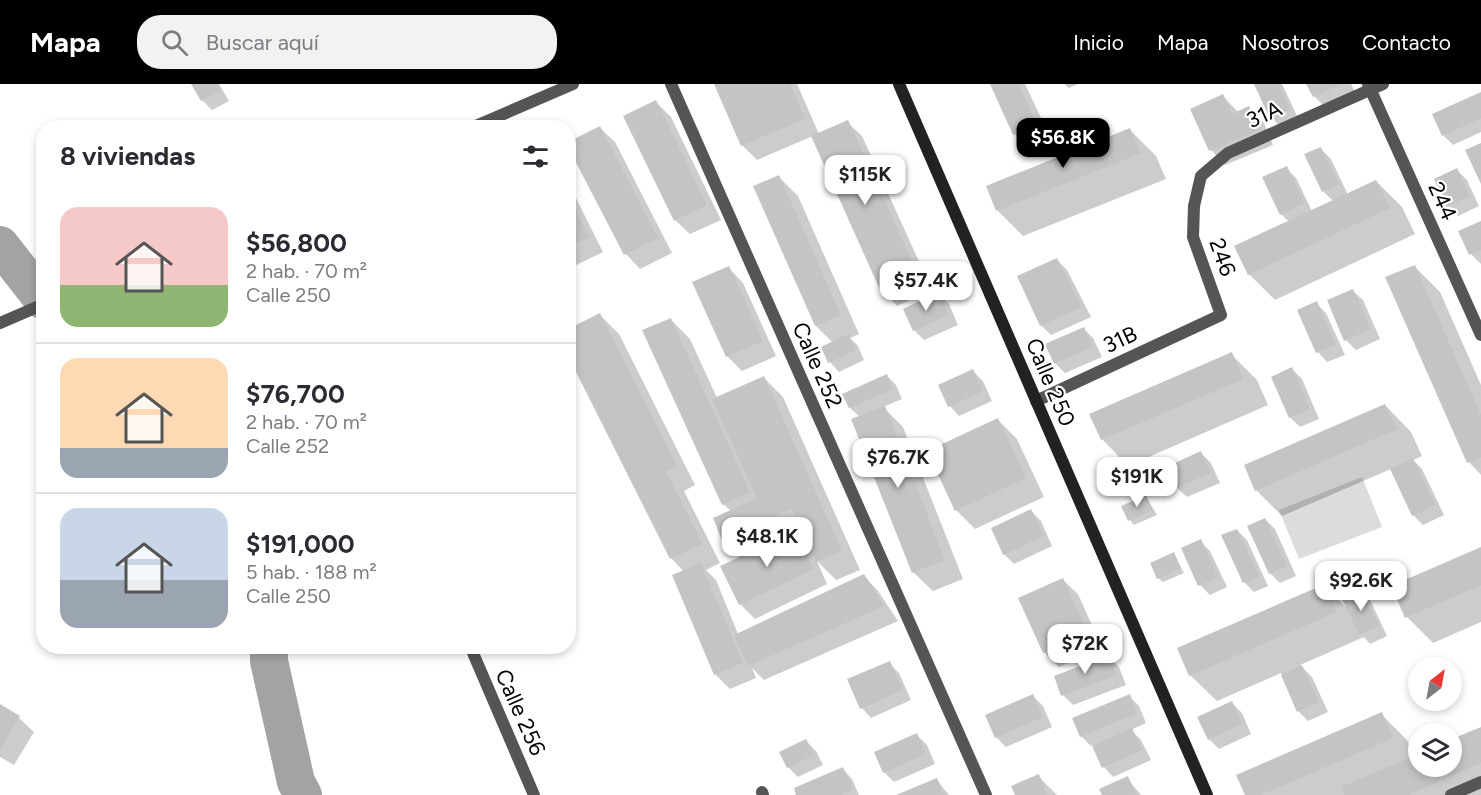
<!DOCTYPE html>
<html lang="es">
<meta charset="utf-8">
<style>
body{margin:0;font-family:Figtree,sans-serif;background:#f2f2f3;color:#2b2b33;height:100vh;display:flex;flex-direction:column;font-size:22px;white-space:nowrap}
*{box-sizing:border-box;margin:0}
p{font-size:20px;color:#7c7c81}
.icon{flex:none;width:33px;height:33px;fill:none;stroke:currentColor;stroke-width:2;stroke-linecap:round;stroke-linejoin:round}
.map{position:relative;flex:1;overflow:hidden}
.drawer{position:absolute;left:36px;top:36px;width:540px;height:534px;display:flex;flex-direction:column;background:#fff;border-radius:24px;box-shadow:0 3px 9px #0003}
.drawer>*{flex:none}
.needle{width:39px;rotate:31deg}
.fabs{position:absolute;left:1408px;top:573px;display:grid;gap:12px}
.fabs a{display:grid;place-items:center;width:54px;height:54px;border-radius:50%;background:#fff;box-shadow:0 3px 9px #0003;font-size:30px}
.price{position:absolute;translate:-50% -51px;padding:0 14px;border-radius:12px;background:#fff;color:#222;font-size:20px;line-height:39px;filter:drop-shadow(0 2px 3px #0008)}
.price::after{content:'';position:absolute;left:50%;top:36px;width:18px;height:14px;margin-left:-9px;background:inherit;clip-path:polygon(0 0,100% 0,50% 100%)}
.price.active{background:#000;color:#fff}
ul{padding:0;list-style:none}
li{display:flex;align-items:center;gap:18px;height:150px;padding:0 24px}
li+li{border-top:2px solid #e1e1e2}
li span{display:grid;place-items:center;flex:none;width:168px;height:120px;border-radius:18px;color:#555}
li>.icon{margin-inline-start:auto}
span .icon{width:72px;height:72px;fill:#fffc;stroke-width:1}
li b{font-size:26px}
h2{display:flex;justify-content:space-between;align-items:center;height:72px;padding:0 24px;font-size:26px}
header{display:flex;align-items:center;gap:36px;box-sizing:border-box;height:84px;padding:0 30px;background:#000;color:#fff}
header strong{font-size:28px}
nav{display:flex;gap:33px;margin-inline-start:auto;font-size:21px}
.search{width:420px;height:54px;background:#f2f2f3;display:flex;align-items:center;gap:15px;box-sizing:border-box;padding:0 21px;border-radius:24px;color:#7c7c81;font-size:22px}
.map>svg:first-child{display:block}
.green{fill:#dcdcdc}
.shadow{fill:#0003;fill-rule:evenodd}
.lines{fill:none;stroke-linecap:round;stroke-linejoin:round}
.river{stroke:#a3a3a3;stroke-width:38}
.building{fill:#c4c4c4}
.minor{stroke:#555;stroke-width:12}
.tertiary{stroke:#555;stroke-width:12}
.secondary{stroke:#222;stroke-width:12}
.labels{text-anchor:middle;stroke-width:4.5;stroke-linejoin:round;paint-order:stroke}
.street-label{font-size:22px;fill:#000;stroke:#fff}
</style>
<header>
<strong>Mapa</strong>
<div class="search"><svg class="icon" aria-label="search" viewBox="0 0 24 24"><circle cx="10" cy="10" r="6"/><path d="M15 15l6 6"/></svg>Buscar aquí</div>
<nav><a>Inicio</a><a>Mapa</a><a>Nosotros</a><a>Contacto</a></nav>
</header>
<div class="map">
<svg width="1481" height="711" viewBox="0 0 1481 711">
<rect width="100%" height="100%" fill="#fff"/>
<path class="green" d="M1362 393 1382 443 1299 475 1279 426Z"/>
<path class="shadow" d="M193 0H219L229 17 212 26 202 16Z
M716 0H797L819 50 847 38 862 52 932 206 897 222 883 207 813 52 757 76 742 61Z
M991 0H1025L1051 55 1030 65 1015 50Z
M1064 0H1078L1069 4Z
M1256 0H1282L1299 36 1281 44 1272 34Z
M1308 0H1351L1355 8 1324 22 1314 12Z
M1481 9V48L1453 61 1443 51Z
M1223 12 1238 28 1249 24 1264 39 1273 61 1225 81 1211 66 1192 26Z
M656 18 671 33 721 136 690 150 675 136Z
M600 44 615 58 672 169 640 185 626 170 568 60Z
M1130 46 1156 72 1166 95 1023 152 997 126Z
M1321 65 1331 75 1348 111 1376 97 1402 123 1415 150 1275 216 1249 190 1289 138 1281 130 1286 84 1296 94 1312 127 1333 117 1323 107Z
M44 70V81L39 72Z
M1457 86 1467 96 1479 122 1458 132 1448 122Z
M779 93 798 112 859 250 850 254 858 262 864 276 839 288 830 278 833 259 816 242Z
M568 98 603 168 572 183 568 180Z
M1481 138V180L1471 170Z
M1057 176 1067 186 1091 233 1051 251 1041 241Z
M1414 182 1440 208 1481 301V391L1469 378Z
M729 184 743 199 776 272 742 287 727 272 694 199Z
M1353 207 1363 216 1380 255 1356 266 1346 256Z
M939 210 949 220 958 241 924 256 914 246Z
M1316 219 1326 229 1345 271 1327 278 1318 268Z
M600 231 619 250 695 401 684 407 720 479 706 486 716 496 738 550 864 492 878 507 898 537 764 596 752 584 756 594 730 605 715 590 684 488 672 475 568 268Z
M670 235 690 255 717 314 764 294 783 313 860 486 836 496 817 477 827 500 755 535 740 520 741 474 724 458 731 427 723 420ZM803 447 811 465 796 450Z
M1083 244 1093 254 1102 273 1065 289 1056 280 1047 261Z
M1231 270 1257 296 1268 321 1128 382 1102 355 1091 331Z
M1292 285 1302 295 1319 335 1300 343 1290 333Z
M973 287 983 297 992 317 959 332 950 322Z
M886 291 896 301 902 315 883 323 903 343 963 495 933 507 913 488 860 333 850 324 844 310Z
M1385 321 1411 348 1422 372 1413 376 1422 385 1444 431 1423 441 1413 431 1391 385 1282 432 1256 406Z
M998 336 1017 355 1044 413 975 445 956 426Z
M1201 369 1211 379 1220 399 1187 413 1177 404Z
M1146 413 1157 431 1134 441 1130 436Z
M1031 427 1041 437 1052 462 1014 480 1004 470Z
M1265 435 1275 445 1296 492 1280 499 1270 489Z
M1237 446 1247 456 1268 502 1254 508 1244 498Z
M1200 457 1210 467 1227 503 1210 511 1200 501Z
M1481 465V538L1433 559 1407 533Z
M1173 470 1184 489 1163 498 1158 494Z
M1063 496 1078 510 1102 564 1059 583 1044 568 1020 515Z
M1325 502 1348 525 1362 508 1371 518 1387 552 1370 560 1364 553 1300 581 1312 593 1328 628 1308 637 1298 627 1281 589 1217 617 1190 591Z
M1109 573 1119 583 1126 601 1073 621 1063 611Z
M889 579 899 589 911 616 871 634 862 624Z
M1033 612 1043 622 1052 643 1006 663 996 653Z
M1129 612 1139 622 1146 639 1131 646 1141 656 1151 676 1113 693 1104 683 1094 661 1091 662 1081 652Z
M1232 619 1242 629 1251 650 1219 665 1209 655Z
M0 621 19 634 34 648 14 681 0 673Z
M1381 630 1407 656 1415 673 1419 671V682H1452V657L1481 645V711H1246Z
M917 651 927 661 935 680 894 698 884 688Z
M806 657 816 667 823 681 798 693 788 683Z
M843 685 852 695 859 711H798Z
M1038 692 1057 711H1017Z
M1127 694 1141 711H1103Z
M936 695 949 711H900Z"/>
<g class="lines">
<path class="river" d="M0 161 44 217
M269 562V577L296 698 303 711"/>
</g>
<path class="building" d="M191 0H216L220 7 201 17Z
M714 0H790L805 35 741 62Z
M990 0H1018L1037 40 1013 51Z
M1254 0H1278L1290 26 1270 35Z
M1306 0H1341L1313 13Z
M1481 8V34L1442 52 1432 30Z
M1223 10 1232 30 1249 22 1260 46 1209 67 1190 25Z
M656 16 707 121 674 137 623 32Z
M848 36 918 191 881 208 811 52Z
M600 42 658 154 624 171 568 63V58Z
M1130 44 1141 69 996 127 986 102Z
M1481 59V100L1465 66Z
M1321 63 1339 100 1322 108 1304 70Z
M1287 82 1304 119 1280 131 1262 93Z
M1457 84 1470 112 1446 123 1434 95Z
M779 91 841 231 815 242 753 102Z
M1376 96 1390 124 1248 191 1234 162Z
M568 111 589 153 568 163Z
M1481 137V166L1469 171 1458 147Z
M1057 174 1082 223 1040 242 1017 192Z
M1415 181 1481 331V373L1467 379 1385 193Z
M729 182 763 257 726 273 692 198Z
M1353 205 1371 245 1344 257 1327 216Z
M939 208 949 231 913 247 903 225Z
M1317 217 1336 261 1316 269 1297 226Z
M600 229 677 382 666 387 702 460 670 475 568 272V245Z
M671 234 750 408 722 421 642 246Z
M1084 243 1093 263 1054 280 1045 260Z
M848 250 856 266 828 279 821 263Z
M1232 268 1243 295 1101 356 1089 330Z
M1292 283 1310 325 1289 334 1271 293Z
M973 285 983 307 948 323 938 301Z
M887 290 893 305 849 324 842 310Z
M764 292 842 467 816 478 792 424 739 448 740 451 723 459 713 434 757 414 712 315Z
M1385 320 1397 345 1255 407 1244 381Z
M885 322 945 476 912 489 851 335Z
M998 334 1026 394 955 427 927 367Z
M1201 367 1211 389 1176 404 1166 383Z
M1413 374 1435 421 1412 432 1390 385Z
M1146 411 1153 426 1128 437 1121 422Z
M1031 425 1044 452 1003 471 991 444Z
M1265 434 1287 482 1269 490 1247 442Z
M1237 445 1259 492 1243 499 1221 451Z
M796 447 814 485 739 521 720 482Z
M1201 455 1218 493 1198 502 1181 464Z
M1481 463V501L1405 534 1391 502Z
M1174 468 1181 484 1157 495 1150 479Z
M701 479 743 579 714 591 672 491Z
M864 490 884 522 748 582 734 551Z
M1063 494 1088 549 1043 569 1018 514Z
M1325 500 1337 528 1189 592 1177 564Z
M1362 506 1379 542 1359 551 1342 515Z
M1109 571 1117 591 1061 612 1054 592Z
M890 577 903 606 860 625 847 595Z
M1302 581 1319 618 1297 628 1281 591Z
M1033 610 1043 633 995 654 985 631Z
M1130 610 1137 629 1080 653 1072 634Z
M1232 617 1242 640 1208 656 1197 633Z
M0 620 20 632 0 665Z
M1382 628 1393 654 1261 711H1245L1236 691Z
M1481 643V679L1408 711H1345L1341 703 1419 670V682H1452V655Z
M1132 644 1142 666 1102 684 1092 662Z
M917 649 926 670 883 689 874 668Z
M806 655 814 671 787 684 779 668Z
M843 683 853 705 840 711H796L794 704Z
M1039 690 1047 711H1015L1011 702Z
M1128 692 1136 711H1102L1099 705Z
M937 694 944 711H896Z"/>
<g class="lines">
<path class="minor" d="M671 0 986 711
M1368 0 1481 251
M1036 317 1221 231 1193 153 1194 122 1201 92 1228 69 1383 0
M470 562 534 711
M762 708 763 711
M1451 711 1481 698"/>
<path class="tertiary" d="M471 44 573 0
M0 239 44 220"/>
<path class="secondary" d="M899 0 1207 711"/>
</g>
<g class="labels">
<g class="street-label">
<text transform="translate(1264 30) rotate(-24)" y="8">31A</text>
<text transform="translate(1443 117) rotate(66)" y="8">244</text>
<text transform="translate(1223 173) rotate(70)" y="8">246</text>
<text transform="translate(1120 255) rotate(-25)" y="8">31B</text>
<text transform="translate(818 281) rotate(66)" y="8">Calle 252</text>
<text transform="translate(1051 298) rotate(67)" y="8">Calle 250</text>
<text transform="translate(521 628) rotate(66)" y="8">Calle 256</text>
</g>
</g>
</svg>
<div class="fabs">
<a><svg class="needle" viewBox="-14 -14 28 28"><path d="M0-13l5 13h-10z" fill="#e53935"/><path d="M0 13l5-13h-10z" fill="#7c7c81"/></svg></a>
<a><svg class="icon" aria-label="layers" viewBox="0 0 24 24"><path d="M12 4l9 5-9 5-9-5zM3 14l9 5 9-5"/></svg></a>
</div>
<b class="price active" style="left:1063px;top:85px">$56.8K</b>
<b class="price" style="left:865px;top:122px">$115K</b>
<b class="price" style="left:926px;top:228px">$57.4K</b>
<b class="price" style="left:898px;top:405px">$76.7K</b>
<b class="price" style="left:1137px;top:424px">$191K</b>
<b class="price" style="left:767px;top:484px">$48.1K</b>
<b class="price" style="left:1361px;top:528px">$92.6K</b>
<b class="price" style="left:1085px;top:591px">$72K</b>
<section class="drawer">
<h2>8 viviendas<svg class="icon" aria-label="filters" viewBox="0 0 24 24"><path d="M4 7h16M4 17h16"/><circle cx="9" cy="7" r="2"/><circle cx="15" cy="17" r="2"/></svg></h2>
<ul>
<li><span style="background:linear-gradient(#f6c9c9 65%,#8fb573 0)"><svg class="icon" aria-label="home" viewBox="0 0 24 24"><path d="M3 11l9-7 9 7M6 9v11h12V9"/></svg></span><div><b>$56,800</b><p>2 hab. · 70 m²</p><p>Calle 250</p></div></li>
<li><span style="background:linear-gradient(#ffd9b3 75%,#9aa5b1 0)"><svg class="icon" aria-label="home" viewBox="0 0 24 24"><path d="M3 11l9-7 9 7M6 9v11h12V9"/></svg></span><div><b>$76,700</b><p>2 hab. · 70 m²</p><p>Calle 252</p></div></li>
<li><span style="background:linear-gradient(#c9d6e8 60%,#9aa5b1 0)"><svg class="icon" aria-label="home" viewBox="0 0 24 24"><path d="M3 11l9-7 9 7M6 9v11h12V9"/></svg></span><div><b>$191,000</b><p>5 hab. · 188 m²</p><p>Calle 250</p></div></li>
</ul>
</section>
</div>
